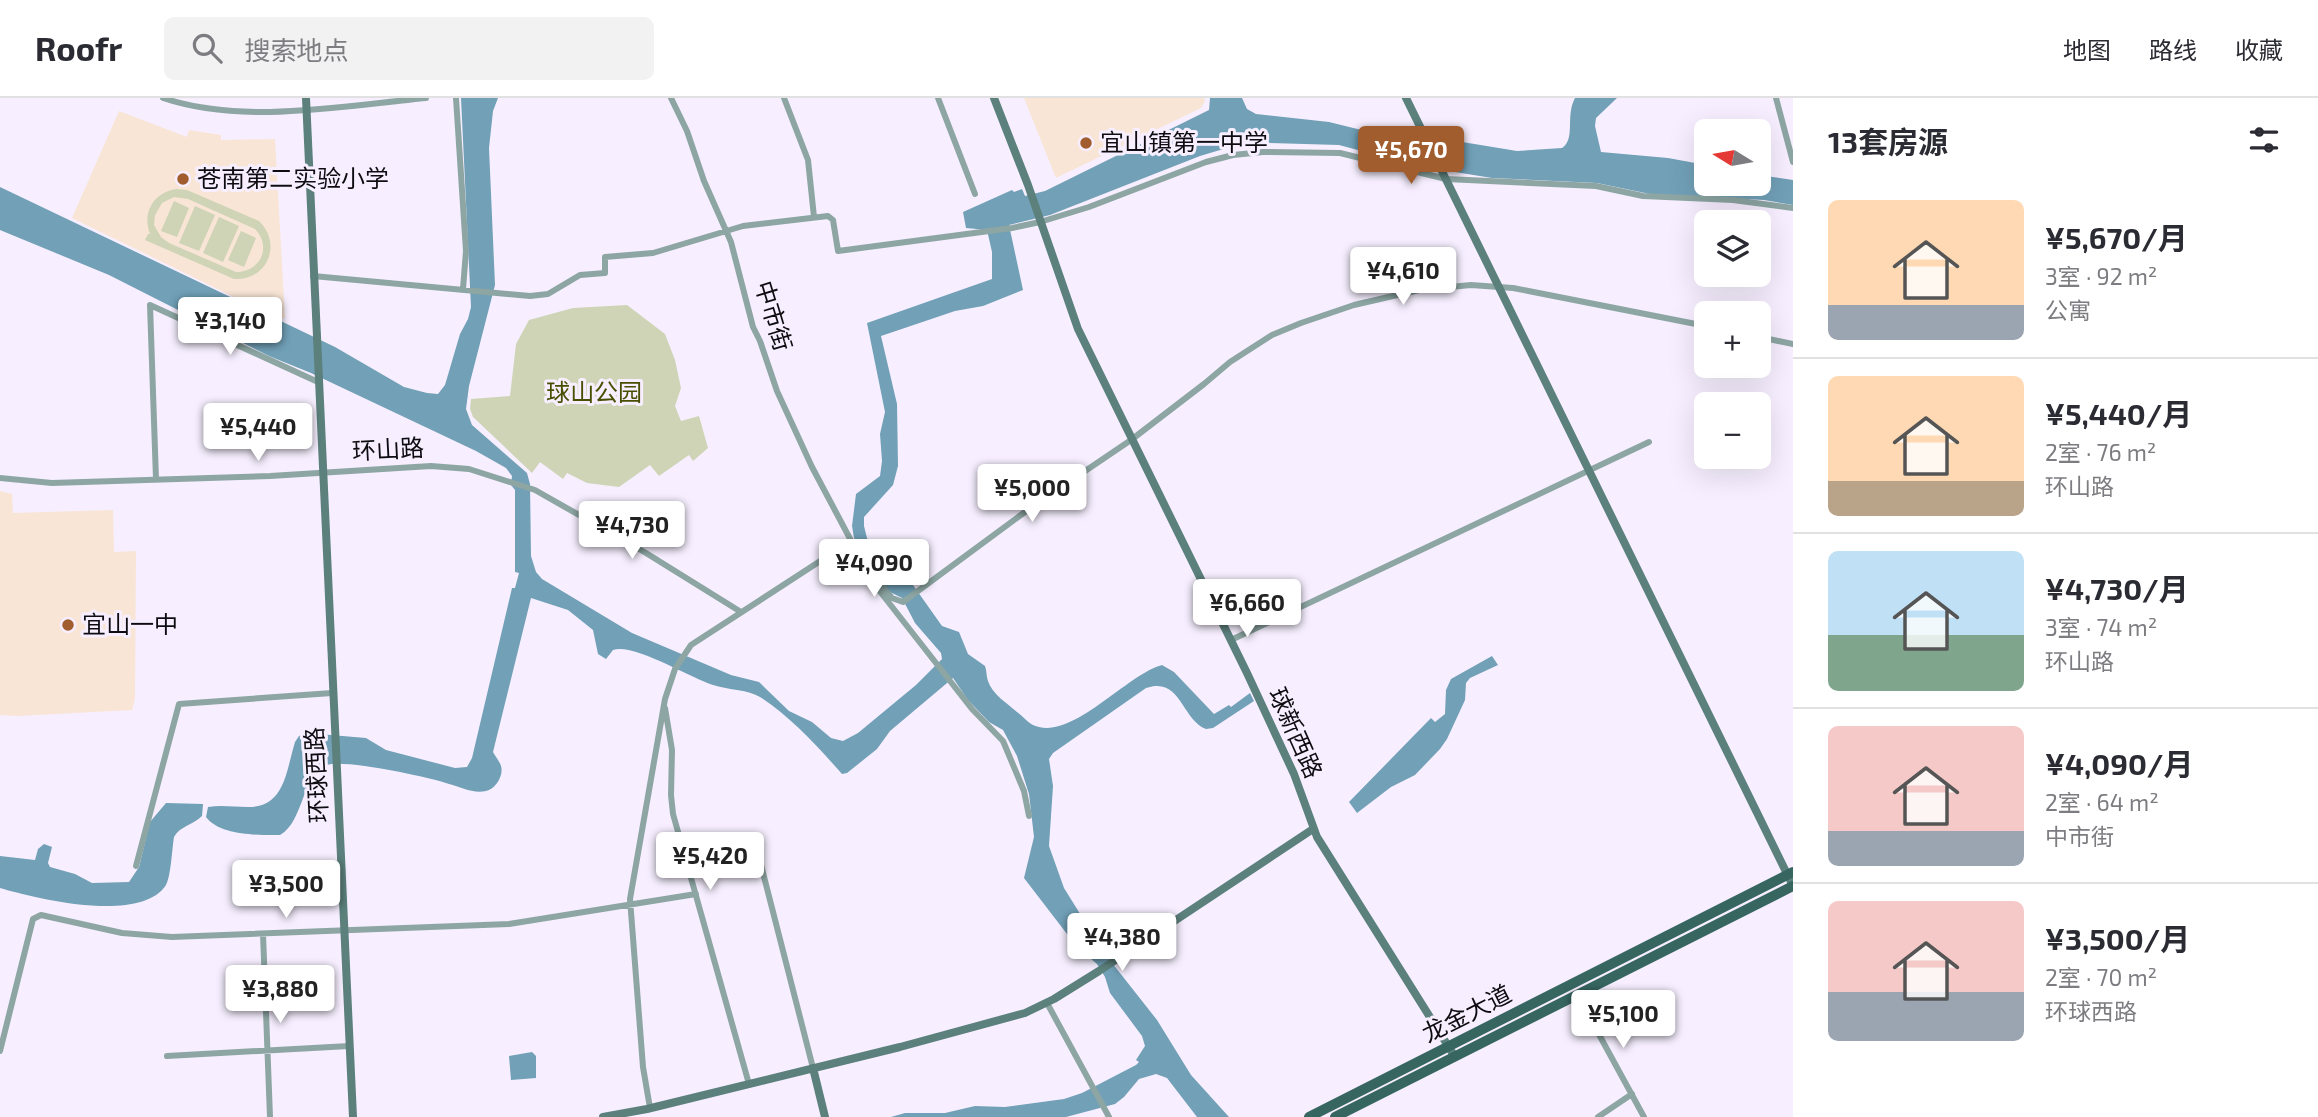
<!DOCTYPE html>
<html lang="zh">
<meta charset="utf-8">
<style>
body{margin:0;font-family:"Exo 2","Noto Sans SC",sans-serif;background:#f2f2f3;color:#2b2b33;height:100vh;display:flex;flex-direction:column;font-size:26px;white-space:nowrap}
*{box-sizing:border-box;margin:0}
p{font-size:23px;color:#7c7c81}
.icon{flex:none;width:38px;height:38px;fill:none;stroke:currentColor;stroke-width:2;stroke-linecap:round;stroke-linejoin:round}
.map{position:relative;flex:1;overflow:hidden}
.panel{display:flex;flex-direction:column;background:#fff;width:525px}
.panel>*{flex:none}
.needle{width:46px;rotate:281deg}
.controls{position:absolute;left:1694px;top:21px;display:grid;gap:14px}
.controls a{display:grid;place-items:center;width:77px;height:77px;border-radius:10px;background:#fff;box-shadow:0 7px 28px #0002;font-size:35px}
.price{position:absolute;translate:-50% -60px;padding:0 16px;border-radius:7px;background:#fff;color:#222;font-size:23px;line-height:46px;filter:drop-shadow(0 2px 4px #0008)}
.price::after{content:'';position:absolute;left:50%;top:42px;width:21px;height:16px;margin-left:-10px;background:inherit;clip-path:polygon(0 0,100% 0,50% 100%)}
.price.on{background:#a15d2e;color:#fff}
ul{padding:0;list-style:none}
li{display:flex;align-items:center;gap:21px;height:175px;padding:0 35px}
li+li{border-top:2px solid #e1e1e2}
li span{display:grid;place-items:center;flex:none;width:196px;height:140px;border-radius:10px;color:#555}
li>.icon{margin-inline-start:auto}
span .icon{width:84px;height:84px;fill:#fffc;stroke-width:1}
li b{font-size:30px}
h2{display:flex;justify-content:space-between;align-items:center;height:84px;padding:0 35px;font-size:30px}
header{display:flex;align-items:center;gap:42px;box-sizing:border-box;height:98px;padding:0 35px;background:#fff;border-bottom:2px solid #e1e1e2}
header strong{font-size:33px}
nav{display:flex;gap:38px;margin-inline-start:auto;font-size:24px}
.search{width:490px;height:63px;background:#f2f2f3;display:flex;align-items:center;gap:18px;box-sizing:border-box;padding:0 24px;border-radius:10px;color:#7c7c81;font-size:26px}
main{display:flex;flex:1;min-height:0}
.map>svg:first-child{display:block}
.education{fill:#f8e5d5}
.green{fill:#ced4b5;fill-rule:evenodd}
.water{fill:#71a0b7}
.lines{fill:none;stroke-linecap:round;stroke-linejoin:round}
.street{stroke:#8da6a3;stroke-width:6}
.secondary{stroke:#5c807c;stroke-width:8}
.primary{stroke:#376661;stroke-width:10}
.poi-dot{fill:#a15d2e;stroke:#f7efff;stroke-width:2.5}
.labels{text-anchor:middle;stroke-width:6;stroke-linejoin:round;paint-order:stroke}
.poi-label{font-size:24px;fill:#0e0c11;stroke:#f7efff;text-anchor:start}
.street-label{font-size:24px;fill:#0e0c11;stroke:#f7efff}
.park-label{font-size:24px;fill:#484f01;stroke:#f7efff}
</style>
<header>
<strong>Roofr</strong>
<div class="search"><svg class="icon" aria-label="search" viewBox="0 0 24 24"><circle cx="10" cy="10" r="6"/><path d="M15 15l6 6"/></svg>搜索地点</div>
<nav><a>地图</a><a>路线</a><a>收藏</a></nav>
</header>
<main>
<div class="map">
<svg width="1793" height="1019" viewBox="0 0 1793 1019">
<rect width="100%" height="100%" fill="#f7efff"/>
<path class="education" d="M1024 0H1204L1205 3 1201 10 1056 80Z
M119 13 187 39 189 32 221 37V42L275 41 285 220 279 221 72 120Z
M0 393 12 396 13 415 113 412 114 454 136 453 135 601 132 612 17 618 0 617Z"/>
<path class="green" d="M176 91 187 92 259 123C283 146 267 183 234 181L145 142 148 136H150C142 115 153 95 176 91ZM174 99 188 101 255 131C272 148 261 174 236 174L169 145 161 139 154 127 155 117 162 105Z
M174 103 189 110 177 139 161 133Z
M195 108 215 117 199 153 179 145Z
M219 119 239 128 223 164 203 155Z
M241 133 256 140 244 169 228 162Z
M627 207 665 236 675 262 681 290 675 308 681 323 699 318 708 350 693 363 689 357 659 378 650 367 619 389 587 385 567 375 563 381 540 364 532 375 473 319 470 311 471 301 510 298 516 246 529 222 573 210Z"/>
<path class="water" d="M461 0H498L493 13 489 50 495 187 469 288 466 311 472 327 527 375 530 386 531 458 536 474 542 481 632 535 731 577 759 584 789 613 812 624 831 640 843 643 858 635 916 587 942 561 941 555 915 525 902 500 890 494 872 471 854 440 852 428 856 396 880 378 882 363 880 336 885 314 867 225 992 181V154L987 132 966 130 963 114 1012 92 1014 94 1022 91 1025 98 1045 93 1209 12 1210 0H1242L1247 11 1256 16 1329 24 1390 39 1438 40 1517 53 1562 50C1576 41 1565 18 1575 0H1617L1596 20 1595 28 1601 54 1668 60 1706 67V86H1759V77L1793 82V107L1764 102 1650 96 1597 85 1492 80 1418 68 1339 47 1270 45 1230 49 1200 58 1050 117 1009 127 1023 192 983 208 955 213 881 238 897 306 898 368 893 387 864 419V428L867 440 881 466 900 483 913 487 942 528 959 534 968 556 985 568C987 573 986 578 988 583 992 596 1008 606 1017 614 1025 620 1029 627 1039 629 1076 638 1128 576 1162 567L1174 574 1214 616 1229 607 1231 609 1250 595 1254 603 1213 630 1206 631C1181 621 1181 578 1146 590L1053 655 1049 661 1053 688 1049 748 1064 790 1105 856 1157 922 1191 977 1229 1019H1197L1167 980 1156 976 1139 981 1124 999 1115 1006 1066 1019H891L905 1015H945L975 1008 1005 1009 1064 1001 1082 995 1136 967 1139 964 1136 962 1145 948 1142 938 1110 895 1105 879 1097 866 1077 849 1024 780 1034 739 1029 696 1017 658 1003 632 989 624 968 602 953 580 890 633 877 651 847 675 842 676C819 650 789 617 760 599 747 591 727 592 713 587 690 580 634 545 613 552L606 561 598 556 593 532 568 512 531 500 493 654C495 658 500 664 501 668 504 678 495 691 486 693 473 696 461 689 449 686 429 679 344 661 327 667 302 675 304 724 280 737 259 737 220 738 206 719L208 709C221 707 234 709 247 709 285 710 286 673 295 644L299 638 307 635 366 640 386 652 455 670 467 669 472 660 512 490H515L519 475 515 474V392L511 387 512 378 506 370 476 353 311 275 269 258 109 177 0 132V89L335 249 404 289 427 295 438 296 445 287 460 236 468 221 471 209Z
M1492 558 1498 567 1470 580 1466 585 1465 602 1447 641 1440 651 1415 677 1391 689 1357 715 1349 704 1431 620 1435 624 1445 616 1446 592 1451 581Z
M166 705 203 706 202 718C193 727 180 728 174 739 172 751 171 778 166 787 141 826 37 801 0 790V758L35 762 38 751 44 746 52 749 48 765 50 769 75 776 92 785 129 784 139 769 150 724Z
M532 954 536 958V980L511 982 509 958Z"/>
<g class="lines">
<path class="street" d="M163 0C243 27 343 8 426 0
M456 0 466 153 463 191
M671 0 687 33 704 83 731 144 753 229 760 243 777 293 812 369 865 469
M784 0 808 62 814 119
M938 0 975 96
M1776 0 1793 64
M313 178 530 198 548 196 580 177 605 175V159L653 155 743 128 828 118 833 122 838 153 1012 130 1040 124 1089 109 1206 64 1233 57 1263 54 1340 55 1446 81 1596 88 1643 98 1733 102 1793 110
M1759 239 1793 246
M0 380 52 385 270 378 431 368 469 371 535 392 646 455 741 514
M156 381 150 207 318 284
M864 468 892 500 903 504 1029 411 1131 342 1204 286 1230 264 1272 237 1301 225 1354 207 1419 192 1471 187 1513 190 1706 228
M871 482 972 611 1003 643 1024 693 1029 718
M1231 542 1649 344
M665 610 672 652 671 697 673 716 749 986
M761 767 813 970
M136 768 179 606 332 595
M263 836 270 1019
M1578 898 1644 1019
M1047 905 1109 1019
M0 953 33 821 41 817 122 835 172 839 509 826 696 796
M167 958 349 948
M650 1010 643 969 630 801 665 601 675 571 691 547 851 443
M1598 1019 1632 996"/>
<path class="secondary" d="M306 0 353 1019
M994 0 1028 87 1078 231 1247 575 1294 676 1317 739 1455 959
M1406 0 1793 788
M813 970 825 1019
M603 1019 647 1011 900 949 1025 915 1054 901 1099 873 1313 731"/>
<path class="primary" d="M1309 1019 1793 774
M1335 1019 1793 788"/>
</g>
<g class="poi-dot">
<circle cx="1086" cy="45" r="7"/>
<circle cx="183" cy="81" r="7"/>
<circle cx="68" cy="527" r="7"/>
</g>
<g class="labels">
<g class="poi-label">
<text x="1100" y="53">宜山镇第一中学</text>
<text x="197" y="89">苍南第二实验小学</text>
<text x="82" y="535">宜山一中</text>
</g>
<g class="street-label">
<text transform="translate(773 218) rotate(73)" y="8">中市街</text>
<text transform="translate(388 352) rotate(-3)" y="8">环山路</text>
<text transform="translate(1295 635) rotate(66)" y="8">球新西路</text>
<text transform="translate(317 677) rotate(-93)" y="8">环球西路</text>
<text transform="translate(1467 916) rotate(-27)" y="8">龙金大道</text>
</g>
<g class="park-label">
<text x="594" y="303">球山公园</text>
</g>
</g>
</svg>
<div class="controls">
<a><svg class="needle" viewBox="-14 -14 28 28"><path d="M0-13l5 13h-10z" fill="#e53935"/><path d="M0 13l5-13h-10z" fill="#7c7c81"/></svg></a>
<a><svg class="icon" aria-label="layers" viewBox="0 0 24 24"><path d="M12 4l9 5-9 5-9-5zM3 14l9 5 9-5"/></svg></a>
<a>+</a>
<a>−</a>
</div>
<b class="price on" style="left:1411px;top:88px">¥5,670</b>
<b class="price" style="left:1403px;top:209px">¥4,610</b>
<b class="price" style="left:230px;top:259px">¥3,140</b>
<b class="price" style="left:258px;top:365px">¥5,440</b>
<b class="price" style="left:1032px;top:426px">¥5,000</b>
<b class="price" style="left:632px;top:463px">¥4,730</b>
<b class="price" style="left:874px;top:501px">¥4,090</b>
<b class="price" style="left:1247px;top:541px">¥6,660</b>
<b class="price" style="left:710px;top:794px">¥5,420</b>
<b class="price" style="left:286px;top:822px">¥3,500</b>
<b class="price" style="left:1122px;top:875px">¥4,380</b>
<b class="price" style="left:280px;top:927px">¥3,880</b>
<b class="price" style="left:1623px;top:952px">¥5,100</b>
</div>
<section class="panel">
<h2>13套房源<svg class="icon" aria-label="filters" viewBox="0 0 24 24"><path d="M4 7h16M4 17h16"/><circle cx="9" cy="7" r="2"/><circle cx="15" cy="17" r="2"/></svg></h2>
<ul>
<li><span style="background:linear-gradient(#ffd9b3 75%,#9aa5b1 0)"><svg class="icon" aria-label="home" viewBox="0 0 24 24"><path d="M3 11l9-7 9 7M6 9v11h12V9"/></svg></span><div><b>¥5,670/月</b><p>3室 · 92 m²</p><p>公寓</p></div></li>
<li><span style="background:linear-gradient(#ffd9b3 75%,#b9a48a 0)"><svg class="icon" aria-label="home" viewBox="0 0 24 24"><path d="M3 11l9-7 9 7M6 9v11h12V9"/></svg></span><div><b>¥5,440/月</b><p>2室 · 76 m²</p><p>环山路</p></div></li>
<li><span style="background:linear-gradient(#bfe0f5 60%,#7fa58c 0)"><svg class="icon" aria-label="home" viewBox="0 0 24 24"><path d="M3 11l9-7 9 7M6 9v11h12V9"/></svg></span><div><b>¥4,730/月</b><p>3室 · 74 m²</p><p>环山路</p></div></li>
<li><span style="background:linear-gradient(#f6c9c9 75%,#9aa5b1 0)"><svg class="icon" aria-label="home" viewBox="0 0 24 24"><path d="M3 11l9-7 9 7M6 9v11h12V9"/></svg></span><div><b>¥4,090/月</b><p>2室 · 64 m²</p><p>中市街</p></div></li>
<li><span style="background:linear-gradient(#f6c9c9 65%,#9aa5b1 0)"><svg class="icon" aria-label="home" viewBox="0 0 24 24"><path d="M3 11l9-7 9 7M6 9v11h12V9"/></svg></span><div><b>¥3,500/月</b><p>2室 · 70 m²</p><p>环球西路</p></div></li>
</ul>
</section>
</main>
